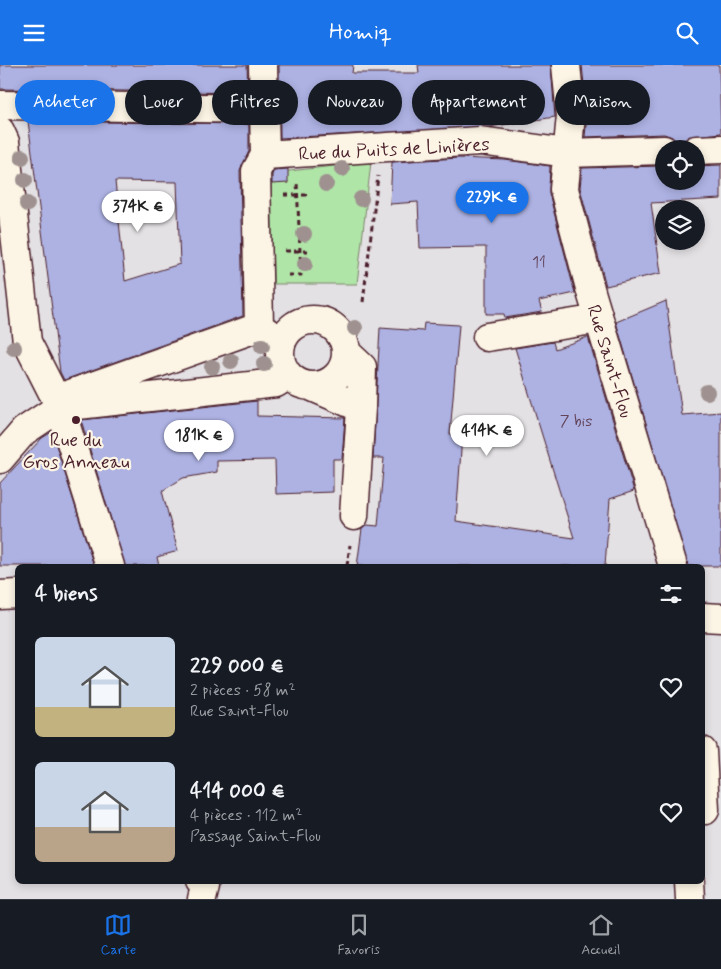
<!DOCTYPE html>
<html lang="fr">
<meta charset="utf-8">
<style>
body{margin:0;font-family:Mynerve,sans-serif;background:#20242c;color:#f1f3f6;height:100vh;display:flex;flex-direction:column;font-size:19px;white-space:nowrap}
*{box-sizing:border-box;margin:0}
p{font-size:16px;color:#9ea1a6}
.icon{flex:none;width:28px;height:28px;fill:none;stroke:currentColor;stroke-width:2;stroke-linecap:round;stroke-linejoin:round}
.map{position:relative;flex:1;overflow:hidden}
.panel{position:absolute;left:15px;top:499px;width:690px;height:320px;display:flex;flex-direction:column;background:#171b24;border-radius:8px;box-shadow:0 2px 8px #0003}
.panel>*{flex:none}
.guide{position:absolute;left:15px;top:15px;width:691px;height:45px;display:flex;gap:10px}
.buttons{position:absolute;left:655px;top:75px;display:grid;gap:10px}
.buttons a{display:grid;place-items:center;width:50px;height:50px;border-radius:50%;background:#171b24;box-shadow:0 2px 8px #0003;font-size:25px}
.price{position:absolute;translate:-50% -42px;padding:0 11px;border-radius:18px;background:#fff;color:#222;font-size:16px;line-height:32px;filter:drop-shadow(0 1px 2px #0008)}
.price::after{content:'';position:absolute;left:50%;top:30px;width:15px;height:11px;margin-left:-8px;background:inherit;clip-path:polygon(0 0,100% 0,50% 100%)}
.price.current{background:#1a73e8;color:#fff}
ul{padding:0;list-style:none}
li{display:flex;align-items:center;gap:15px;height:125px;padding:0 20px}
li span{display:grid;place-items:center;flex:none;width:140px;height:100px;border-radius:8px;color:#555}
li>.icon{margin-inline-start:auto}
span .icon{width:60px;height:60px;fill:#fffc;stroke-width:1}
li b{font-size:21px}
h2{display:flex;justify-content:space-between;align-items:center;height:60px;padding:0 20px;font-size:21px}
.pill{padding:0 18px;border-radius:22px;background:#171b24;box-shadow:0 2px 8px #0003;font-size:18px;line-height:45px}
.pill.current{background:#1a73e8;color:#fff}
header{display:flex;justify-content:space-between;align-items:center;height:65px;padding:0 20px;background:#1a73e8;color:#fff;font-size:22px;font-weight:600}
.dock{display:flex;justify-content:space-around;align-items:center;height:70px;border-top:1px solid #363941;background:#171b24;font-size:14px;color:#9ea1a6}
.dock a{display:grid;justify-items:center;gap:2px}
.dock .current{color:#1a73e8}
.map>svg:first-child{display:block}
.green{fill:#b0e5a8;stroke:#7d826a}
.building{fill:#adb2e3;stroke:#4a1f2b;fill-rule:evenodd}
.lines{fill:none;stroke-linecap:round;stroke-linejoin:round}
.minor-casing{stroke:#4a1f2b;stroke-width:31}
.path{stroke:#4a1f2b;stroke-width:3;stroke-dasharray:5 4;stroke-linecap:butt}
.minor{stroke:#fcf5e5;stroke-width:28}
.tree{fill:#9e918f}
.poi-dot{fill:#4a1f2b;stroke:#fcf5e5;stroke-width:2}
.labels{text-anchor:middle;stroke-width:4.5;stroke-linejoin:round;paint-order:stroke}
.number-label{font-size:16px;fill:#634459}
.street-label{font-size:19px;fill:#4a1f2b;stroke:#fcf5e5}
.poi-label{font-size:19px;fill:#4a1f2b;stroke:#fcf5e5}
</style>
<header><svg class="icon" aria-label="menu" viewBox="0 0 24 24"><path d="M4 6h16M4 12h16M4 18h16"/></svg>Homiq<svg class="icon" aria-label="search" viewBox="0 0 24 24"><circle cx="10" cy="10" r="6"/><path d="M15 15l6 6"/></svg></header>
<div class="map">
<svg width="721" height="834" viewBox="0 0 721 834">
<rect width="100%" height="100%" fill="#e4e1e4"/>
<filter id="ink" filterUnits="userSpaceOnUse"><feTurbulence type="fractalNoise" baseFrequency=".02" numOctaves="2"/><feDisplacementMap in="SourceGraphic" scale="10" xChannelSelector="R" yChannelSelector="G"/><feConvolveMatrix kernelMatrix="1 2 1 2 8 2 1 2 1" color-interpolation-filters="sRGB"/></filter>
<g filter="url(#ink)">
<path class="green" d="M371 97 357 219H273L271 108Z"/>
<path class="building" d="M0 0H247L248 28 0 24Z
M279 0H353L352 8H419L418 0H551L555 52 489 62 280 73Z
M582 0H719L721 68 688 72 682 77 681 84 672 72 664 69 585 72 587 49Z
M28 56 249 59V86L240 106 243 251 64 315 60 307ZM115 116 177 117 180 199 125 216Z
M459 93 505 95 550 101 549 128 575 228 539 236 542 247 505 253 504 249H486V182L420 183 418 137 390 139 392 97Z
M721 100V134L651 138 661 208 606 221 580 123 582 103 664 101V116H696V101Z
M288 104V118L272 119V110L274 105Z
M666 236 682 350 721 347V501H688L616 257Z
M424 258 459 260 450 369 462 371 456 456 574 473 515 283 553 277 555 284 588 272 634 426 610 434 605 501H357L362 464 367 460 378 461 384 393H373L380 263 423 266Z
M257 336V351L345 353 342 394H333V427L276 429 275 395 217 396V407L183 413 162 426 178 486 157 492 159 501H125L81 355Z
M52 367 94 501H0V418L42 373Z"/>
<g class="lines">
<g class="minor-casing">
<path id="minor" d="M263 0 265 90 480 76 567 88 664 85
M566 0 571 50 564 124 591 227 673 501
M0 40 264 44
M0 66 5 77 27 277 60 342 110 501
M696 85 721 84
M265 90 256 106 259 262 275 272
M280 288a33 33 0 1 1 66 0a33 33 0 1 1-66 0Z
M487 272 599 254
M347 288 362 302 361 343
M310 321 361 343 354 451
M65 331 259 262
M0 394 24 366 60 342 276 318 288 310
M0 530 18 529
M702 552 721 553
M702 686 705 745H702
M200 816 205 822 202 834
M689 816 690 834"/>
</g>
<path class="path" d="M284 130H309
M285 186H312
M288 210H301L297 117
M363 237 378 111
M347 501 350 480"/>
<use href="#minor" class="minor"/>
</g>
<g class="tree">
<circle cx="22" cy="92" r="8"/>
<circle cx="342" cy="104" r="8"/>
<circle cx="25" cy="115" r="8"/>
<circle cx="326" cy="119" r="8"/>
<circle cx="361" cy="134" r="8"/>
<circle cx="27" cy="139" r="8"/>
<circle cx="304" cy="169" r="8"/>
<circle cx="305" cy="199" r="8"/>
<circle cx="355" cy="263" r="8"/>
<circle cx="262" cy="281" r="8"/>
<circle cx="14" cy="283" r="8"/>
<circle cx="231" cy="296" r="8"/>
<circle cx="264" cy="299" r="8"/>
<circle cx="212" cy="302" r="8"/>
<circle cx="707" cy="327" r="8"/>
</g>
</g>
<circle class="poi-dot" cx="76" cy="355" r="5"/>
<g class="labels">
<g class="number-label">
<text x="539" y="202">11</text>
<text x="576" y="361">7 bis</text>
</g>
<g class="street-label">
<text transform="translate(394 83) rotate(-3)" y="7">Rue du Puits de Linières</text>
<text transform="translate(611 296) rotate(73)" y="7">Rue Saint-Flou</text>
</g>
<g class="poi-label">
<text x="76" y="381">Rue du<tspan x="76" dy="22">Gros Anneau</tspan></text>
</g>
</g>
</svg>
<div class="buttons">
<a><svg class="icon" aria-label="locate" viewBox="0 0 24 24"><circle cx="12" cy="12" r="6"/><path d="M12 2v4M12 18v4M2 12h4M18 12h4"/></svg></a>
<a><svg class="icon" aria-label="layers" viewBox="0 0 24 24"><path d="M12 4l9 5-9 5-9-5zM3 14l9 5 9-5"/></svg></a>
</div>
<b class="price current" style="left:492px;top:159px">229K €</b>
<b class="price" style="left:138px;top:168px">374K €</b>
<b class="price" style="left:487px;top:392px">414K €</b>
<b class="price" style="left:199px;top:397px">181K €</b>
<div class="guide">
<a class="pill current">Acheter</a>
<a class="pill">Louer</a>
<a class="pill">Filtres</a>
<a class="pill">Nouveau</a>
<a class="pill">Appartement</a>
<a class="pill">Maison</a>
</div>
<section class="panel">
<h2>4 biens<svg class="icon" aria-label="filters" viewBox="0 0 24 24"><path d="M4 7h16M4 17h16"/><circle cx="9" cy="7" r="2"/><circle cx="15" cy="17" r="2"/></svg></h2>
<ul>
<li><span style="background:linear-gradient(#c9d6e8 70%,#c2b280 0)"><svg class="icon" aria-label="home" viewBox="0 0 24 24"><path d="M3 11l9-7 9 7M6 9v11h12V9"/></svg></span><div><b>229 000 €</b><p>2 pièces · 58 m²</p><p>Rue Saint-Flou</p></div><svg class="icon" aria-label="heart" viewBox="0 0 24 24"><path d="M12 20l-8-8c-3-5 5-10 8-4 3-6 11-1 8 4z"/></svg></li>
<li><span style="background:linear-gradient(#c9d6e8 65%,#b9a48a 0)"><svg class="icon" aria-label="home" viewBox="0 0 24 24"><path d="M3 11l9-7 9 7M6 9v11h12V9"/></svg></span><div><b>414 000 €</b><p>4 pièces · 112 m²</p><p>Passage Saint-Flou</p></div><svg class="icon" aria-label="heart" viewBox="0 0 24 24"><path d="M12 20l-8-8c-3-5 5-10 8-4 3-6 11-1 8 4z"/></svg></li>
</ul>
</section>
</div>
<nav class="dock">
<a class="current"><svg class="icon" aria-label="map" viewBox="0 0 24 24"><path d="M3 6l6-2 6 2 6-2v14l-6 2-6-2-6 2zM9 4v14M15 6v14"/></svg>Carte</a>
<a><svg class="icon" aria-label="saved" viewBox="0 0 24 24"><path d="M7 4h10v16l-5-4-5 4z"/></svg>Favoris</a>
<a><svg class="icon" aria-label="home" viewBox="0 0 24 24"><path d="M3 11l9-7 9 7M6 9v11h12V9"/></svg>Accueil</a>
</nav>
